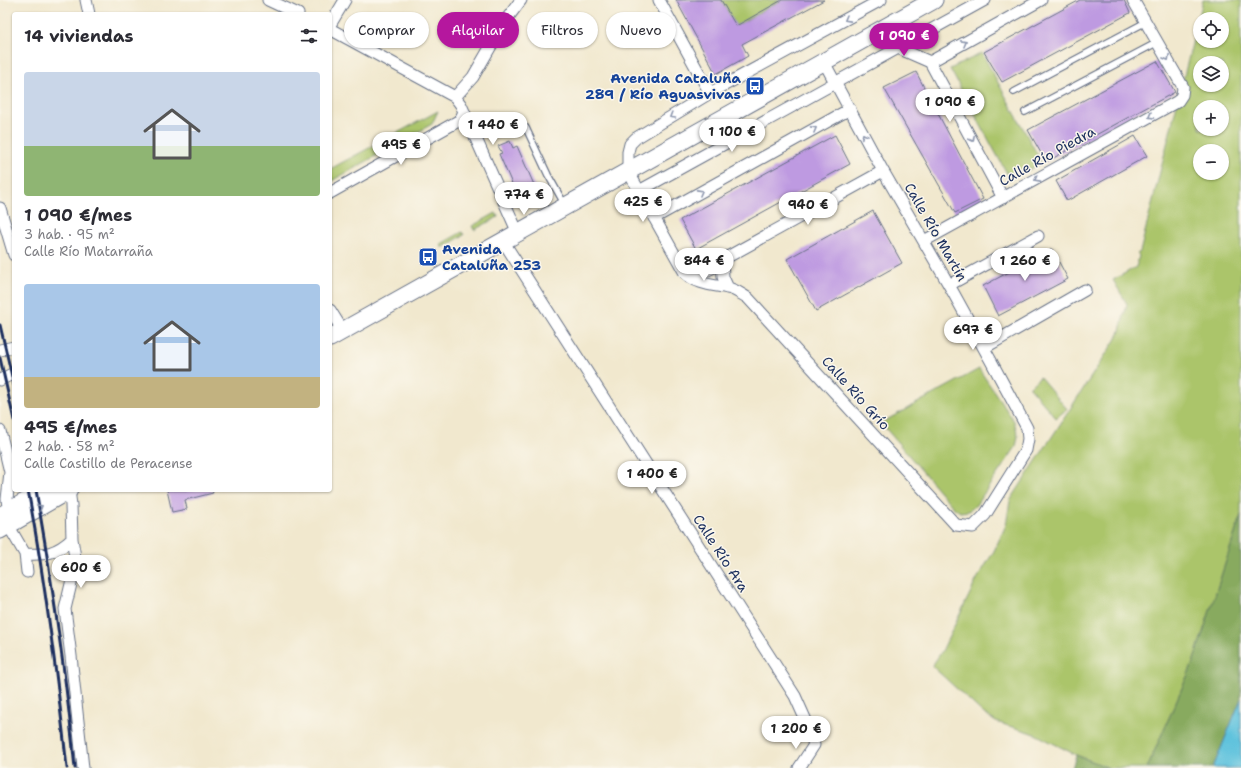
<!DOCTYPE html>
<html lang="es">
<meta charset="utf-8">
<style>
body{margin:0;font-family:"Shantell Sans",sans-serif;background:#f2f2f3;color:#2b2b33;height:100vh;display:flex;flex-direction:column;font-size:15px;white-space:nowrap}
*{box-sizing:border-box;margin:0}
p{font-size:13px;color:#7c7c81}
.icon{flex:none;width:22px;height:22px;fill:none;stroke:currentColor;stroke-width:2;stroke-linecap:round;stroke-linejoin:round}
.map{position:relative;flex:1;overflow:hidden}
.side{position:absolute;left:12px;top:12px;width:320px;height:480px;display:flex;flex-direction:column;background:#fff;border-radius:4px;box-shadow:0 1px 3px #0004}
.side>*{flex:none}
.hud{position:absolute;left:344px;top:12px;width:380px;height:36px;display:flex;gap:8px}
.tools{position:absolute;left:1193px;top:12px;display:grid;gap:8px}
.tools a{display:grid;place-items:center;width:36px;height:36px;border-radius:50%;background:#fff;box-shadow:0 1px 3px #0004;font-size:20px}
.price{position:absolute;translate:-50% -34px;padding:0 9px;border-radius:14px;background:#fff;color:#222;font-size:13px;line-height:26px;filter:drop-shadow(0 1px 2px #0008)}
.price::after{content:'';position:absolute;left:50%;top:24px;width:12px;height:9px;margin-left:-6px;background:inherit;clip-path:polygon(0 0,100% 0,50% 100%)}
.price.current{background:#b5179e;color:#fff}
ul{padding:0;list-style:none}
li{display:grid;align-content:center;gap:8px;height:212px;padding:0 12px}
li span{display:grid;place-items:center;height:124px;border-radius:4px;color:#555}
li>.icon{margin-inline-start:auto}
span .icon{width:72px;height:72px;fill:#fffc;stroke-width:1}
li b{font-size:17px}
h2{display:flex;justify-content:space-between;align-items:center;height:48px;padding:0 12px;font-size:17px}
.tag{padding:0 14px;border-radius:18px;background:#fff;box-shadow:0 1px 3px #0004;font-size:14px;line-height:36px}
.tag.current{background:#b5179e;color:#fff}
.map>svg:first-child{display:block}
.green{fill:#abc56b;stroke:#637a64;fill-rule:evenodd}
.forest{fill:#88aa5f;stroke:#526c5e}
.water{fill:#5fc2dd;stroke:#3d789e}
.building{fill:#be9ae1}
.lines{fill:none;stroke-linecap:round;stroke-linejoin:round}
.service-casing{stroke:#667085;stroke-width:8}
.minor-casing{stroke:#667085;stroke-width:13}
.primary-casing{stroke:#667085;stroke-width:19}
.service{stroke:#fff;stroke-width:5.5}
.minor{stroke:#fff;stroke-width:11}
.primary{stroke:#fff;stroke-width:17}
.rail{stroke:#1b2f5e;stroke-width:3}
.oneway{stroke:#8d97ae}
.labels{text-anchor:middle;stroke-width:3;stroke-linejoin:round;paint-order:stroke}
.transit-label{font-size:14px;font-weight:bold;fill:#164399;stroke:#fbf7ec;text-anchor:end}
.street-label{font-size:14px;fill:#1b2f5e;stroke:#fbf7ec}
</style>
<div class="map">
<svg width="1241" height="768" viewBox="0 0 1241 768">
<rect width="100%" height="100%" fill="#fbf7ec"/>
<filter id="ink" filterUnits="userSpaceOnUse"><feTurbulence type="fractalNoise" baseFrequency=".025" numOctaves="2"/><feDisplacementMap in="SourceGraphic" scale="8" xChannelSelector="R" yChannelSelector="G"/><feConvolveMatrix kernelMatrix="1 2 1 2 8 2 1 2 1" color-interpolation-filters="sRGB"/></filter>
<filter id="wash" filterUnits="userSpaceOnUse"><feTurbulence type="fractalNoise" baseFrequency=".012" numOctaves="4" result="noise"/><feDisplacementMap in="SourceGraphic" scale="16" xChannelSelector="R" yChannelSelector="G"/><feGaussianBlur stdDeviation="0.9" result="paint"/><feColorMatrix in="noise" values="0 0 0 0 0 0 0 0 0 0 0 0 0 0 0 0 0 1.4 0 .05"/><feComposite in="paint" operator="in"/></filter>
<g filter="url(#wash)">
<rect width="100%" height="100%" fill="#f1e8ce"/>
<path class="green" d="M721 0H782L736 26Z
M1203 0H1241V515L1193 663 1147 768H1109L1076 755 1035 734 996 722 983 713 932 666 942 651 977 579 994 551 1006 525 1010 501 1119 334 1127 304 1113 280 1136 267 1139 256 1137 254 1140 252ZM1200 19H1222V41H1200ZM1200 63H1222V85H1200ZM1200 107H1222V129H1200ZM1200 151H1222V173H1200Z
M982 53 1042 163 1010 179 950 69Z
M438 111 432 124 330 182V169Z
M496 213 498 217 474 230 472 226Z
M462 232 464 235 442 248 441 244Z
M979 369 1014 421 1018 436 1016 447 976 505 969 511 960 512 953 507 881 423Z
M1040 377 1067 409 1056 418 1029 387Z"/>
<path class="forest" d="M1241 515V699L1213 768H1147L1193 663Z
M1076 755 1109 768H1072Z"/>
<path class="water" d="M1241 699V768H1213Z"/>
<g id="blocks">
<path class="building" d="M676 0H721L736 26 782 0H824L742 44 748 56 716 74Z
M1080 0H1124L1130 13 1002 82 984 52Z
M1157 61 1175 92 1046 162 1028 130Z
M916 72 983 199 955 213 884 88Z
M835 135 850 164 696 249 680 220Z
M1135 136 1147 156 1067 201 1056 181Z
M510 141 513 148 517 146 535 187 531 188 534 194 524 199 520 192 516 193 499 154 502 153 498 146Z
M873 211 902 263 816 311 787 259Z
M1052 249 1068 279 998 316 983 286Z
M167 490H212L213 493 185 500 187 509 172 512Z"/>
</g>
</g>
<g filter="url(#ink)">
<use href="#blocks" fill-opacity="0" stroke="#667085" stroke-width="1"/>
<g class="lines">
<g class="service-casing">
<path id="service" d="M1014 92 1146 22
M1025 112 1158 42
M526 128 548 175 565 205"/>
</g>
<g class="minor-casing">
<path id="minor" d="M86 0 89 14
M268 0 298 14
M659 0 710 93
M330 25 345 0
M330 29 455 97 461 105 518 233
M898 48 930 62 1003 198
M824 62 883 171 949 285 991 361 1027 428 1028 439 1026 450 985 515 973 527 956 525 748 298C741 294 735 289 727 288 713 285 696 284 685 273L628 171V152L630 144 636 138 710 93 881 0
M930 62 1041 0
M455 97 473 77 506 20 521 0
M639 191 985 0
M330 193 460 120 464 112
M0 208 14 255
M654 218 850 109
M503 241 795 696 808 725 814 745 799 768
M924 241 1178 101 1182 95 1183 87 1133 0
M722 260 723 277 728 288
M681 264C697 276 709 273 722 260L883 171
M949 285 1038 236
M330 310 343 331
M984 348 1085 290
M0 350 14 347
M0 380 14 373
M0 431 10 472 7 499 11 530 25 554 27 572
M69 490 71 505 72 539 76 563 65 609 71 656 83 768
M25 554C45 555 56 554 72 539"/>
</g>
<g class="primary-casing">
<path id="primary" d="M330 338 934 0
M0 516 46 490
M0 530 69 490"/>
</g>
<use href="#service" class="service"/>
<use href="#minor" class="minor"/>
<use href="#primary" class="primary"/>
<path class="rail" d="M0 325 14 385
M0 358 14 420
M28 490C45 582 57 675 67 768
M36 490C52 582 66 675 75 768"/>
</g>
<defs><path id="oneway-chevron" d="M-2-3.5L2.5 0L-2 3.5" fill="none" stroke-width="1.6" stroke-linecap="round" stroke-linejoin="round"/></defs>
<g class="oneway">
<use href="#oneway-chevron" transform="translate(847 19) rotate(151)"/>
<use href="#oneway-chevron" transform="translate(964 43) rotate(-29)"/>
<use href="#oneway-chevron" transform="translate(1167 58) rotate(61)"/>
<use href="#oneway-chevron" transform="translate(672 116) rotate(149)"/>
<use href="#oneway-chevron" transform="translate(1151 116) rotate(151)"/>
<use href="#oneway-chevron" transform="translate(814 129) rotate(-29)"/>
<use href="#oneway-chevron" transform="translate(864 136) rotate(-118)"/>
<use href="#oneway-chevron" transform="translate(972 139) rotate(62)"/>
<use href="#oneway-chevron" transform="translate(1037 179) rotate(151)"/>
<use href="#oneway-chevron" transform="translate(700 192) rotate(-29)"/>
<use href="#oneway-chevron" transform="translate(40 507) rotate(-30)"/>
</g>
</g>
<defs>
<g id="bus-square" transform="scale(1)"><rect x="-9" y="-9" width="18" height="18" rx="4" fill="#1a4fb4" stroke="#fbf7ec"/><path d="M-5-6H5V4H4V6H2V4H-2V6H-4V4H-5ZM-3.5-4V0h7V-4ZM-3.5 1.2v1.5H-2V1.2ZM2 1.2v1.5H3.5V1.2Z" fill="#fff"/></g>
</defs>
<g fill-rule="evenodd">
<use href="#bus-square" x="755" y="86"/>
<use href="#bus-square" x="428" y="257"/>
</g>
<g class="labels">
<g class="transit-label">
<text x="741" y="83">Avenida Cataluña<tspan x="741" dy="16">289 / Río Aguasvivas</tspan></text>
<text x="442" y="254" text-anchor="start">Avenida<tspan x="442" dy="16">Cataluña 253</tspan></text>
</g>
<g class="street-label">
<text transform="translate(1047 156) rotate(-29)" y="5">Calle Río Piedra</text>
<text transform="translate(936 232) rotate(60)" y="5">Calle Río Martín</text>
<text transform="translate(856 393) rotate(48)" y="5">Calle Río Grío</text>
<text transform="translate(721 553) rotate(57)" y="5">Calle Río Ara</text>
</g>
</g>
</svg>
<div class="tools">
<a><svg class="icon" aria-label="locate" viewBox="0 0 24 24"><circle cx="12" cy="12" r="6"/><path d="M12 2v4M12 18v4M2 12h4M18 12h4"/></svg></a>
<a><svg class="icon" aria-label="layers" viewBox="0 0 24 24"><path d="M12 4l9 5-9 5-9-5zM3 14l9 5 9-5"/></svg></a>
<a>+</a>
<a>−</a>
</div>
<b class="price current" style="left:904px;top:57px">1 090 €</b>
<b class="price" style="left:950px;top:123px">1 090 €</b>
<b class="price" style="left:493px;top:146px">1 440 €</b>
<b class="price" style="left:732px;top:153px">1 100 €</b>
<b class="price" style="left:401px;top:166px">495 €</b>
<b class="price" style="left:524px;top:216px">774 €</b>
<b class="price" style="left:643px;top:223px">425 €</b>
<b class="price" style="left:808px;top:226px">940 €</b>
<b class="price" style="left:704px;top:282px">844 €</b>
<b class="price" style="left:1025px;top:282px">1 260 €</b>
<b class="price" style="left:973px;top:351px">697 €</b>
<b class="price" style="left:652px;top:495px">1 400 €</b>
<b class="price" style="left:81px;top:589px">600 €</b>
<b class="price" style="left:796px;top:750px">1 200 €</b>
<div class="hud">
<a class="tag">Comprar</a>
<a class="tag current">Alquilar</a>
<a class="tag">Filtros</a>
<a class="tag">Nuevo</a>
</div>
<section class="side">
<h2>14 viviendas<svg class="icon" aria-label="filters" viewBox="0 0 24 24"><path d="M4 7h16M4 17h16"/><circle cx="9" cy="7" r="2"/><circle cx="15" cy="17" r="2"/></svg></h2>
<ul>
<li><span style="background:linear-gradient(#c9d6e8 60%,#8fb573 0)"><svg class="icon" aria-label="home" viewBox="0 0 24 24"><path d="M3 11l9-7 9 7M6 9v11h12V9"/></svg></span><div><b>1 090 €/mes</b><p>3 hab. · 95 m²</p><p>Calle Río Matarraña</p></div></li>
<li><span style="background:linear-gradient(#a9c7e8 75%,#c2b280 0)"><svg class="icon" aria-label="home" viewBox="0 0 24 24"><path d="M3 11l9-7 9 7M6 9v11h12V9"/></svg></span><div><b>495 €/mes</b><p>2 hab. · 58 m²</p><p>Calle Castillo de Peracense</p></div></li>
</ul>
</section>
</div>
